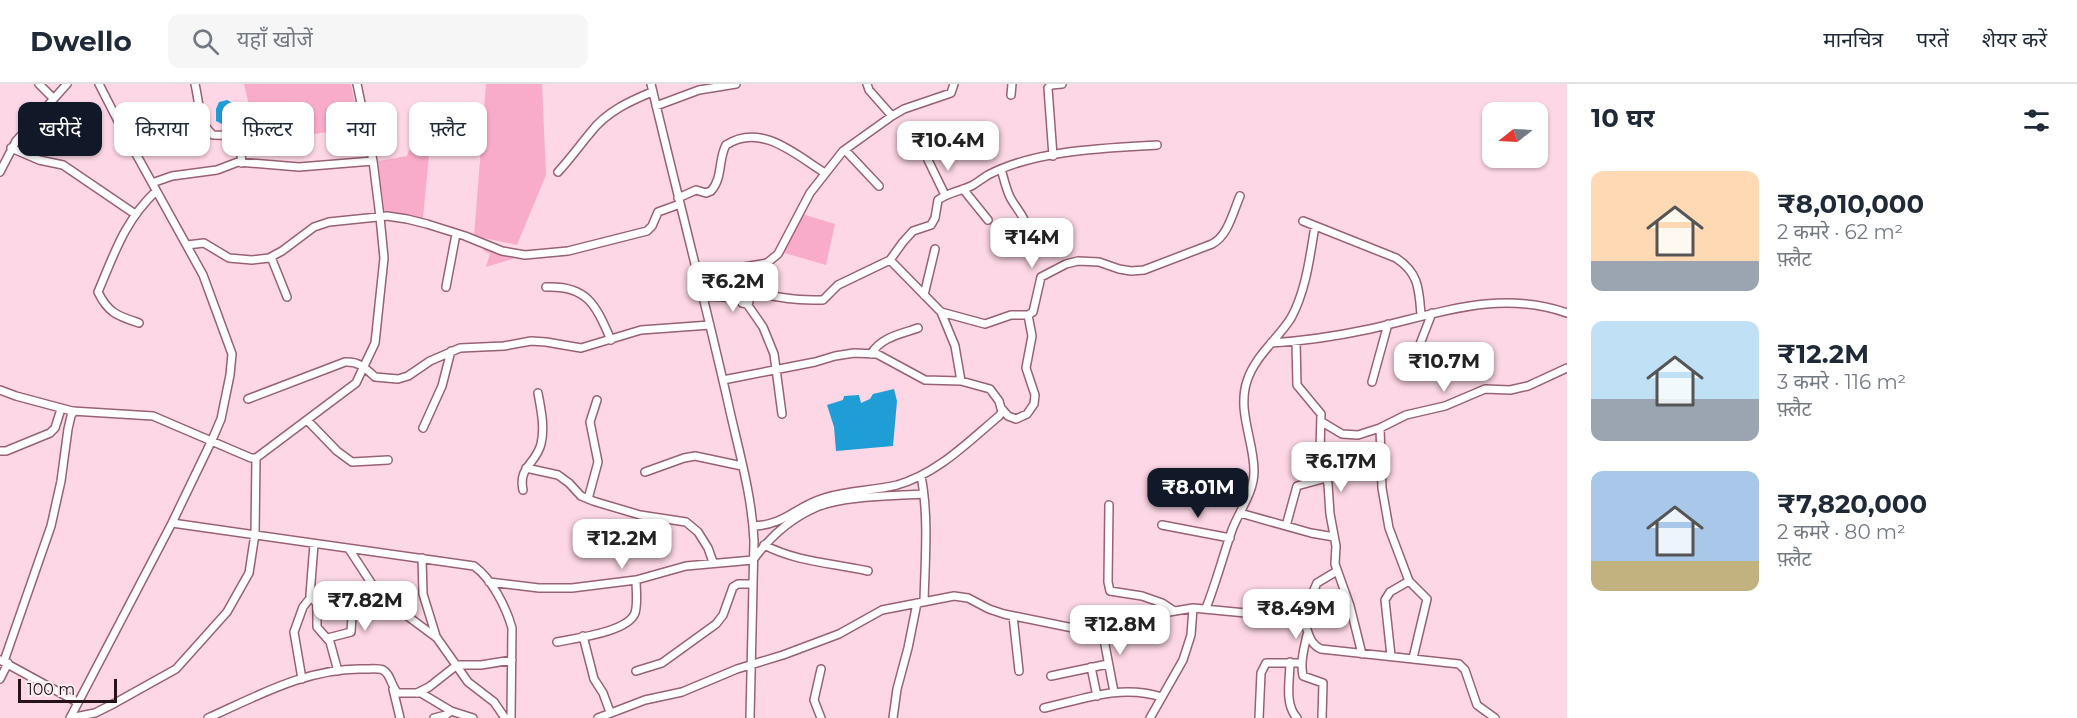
<!DOCTYPE html>
<html lang="hi">
<meta charset="utf-8">
<style>
body{margin:0;font-family:Montserrat,"Noto Sans Devanagari",sans-serif;background:#f6f6f7;color:#1f2937;height:100vh;display:flex;flex-direction:column;font-size:22px;white-space:nowrap}
*{box-sizing:border-box;margin:0}
p{font-size:20px;color:#747a83}
.icon{flex:none;width:33px;height:33px;fill:none;stroke:currentColor;stroke-width:2;stroke-linecap:round;stroke-linejoin:round}
.map{position:relative;flex:1;overflow:hidden}
.sheet{display:flex;flex-direction:column;background:#fff;width:510px}
.sheet>*{flex:none}
.guide{position:absolute;left:18px;top:18px;width:570px;height:54px;display:flex;gap:12px}
.needle{width:39px;rotate:252deg}
.tools{position:absolute;left:1482px;top:18px;display:grid;gap:12px}
.tools a{display:grid;place-items:center;width:66px;height:66px;border-radius:12px;background:#fff;box-shadow:0 2px 4px #0004;font-size:30px}
.scale{position:absolute;left:18px;bottom:15px;width:99px;box-sizing:border-box;padding-left:6px;border:3px solid #27121a;border-top:0;font-size:16px;line-height:21px;white-space:nowrap;color:#27121a;-webkit-text-stroke:4px #f9ecf1;paint-order:stroke}
.price{position:absolute;translate:-50% -51px;padding:0 14px;border-radius:12px;background:#fff;color:#222;font-size:20px;line-height:39px;filter:drop-shadow(0 2px 3px #0008)}
.price::after{content:'';position:absolute;left:50%;top:36px;width:18px;height:14px;margin-left:-9px;background:inherit;clip-path:polygon(0 0,100% 0,50% 100%)}
.price.on{background:#111827;color:#fff}
ul{padding:0;list-style:none}
li{display:flex;align-items:center;gap:18px;height:150px;padding:0 24px}
li span{display:grid;place-items:center;flex:none;width:168px;height:120px;border-radius:12px;color:#555}
li>.icon{margin-inline-start:auto}
span .icon{width:72px;height:72px;fill:#fffc;stroke-width:1}
li b{font-size:26px}
h2{display:flex;justify-content:space-between;align-items:center;height:72px;padding:0 24px;font-size:26px}
.chip{padding:0 21px;border-radius:12px;background:#fff;box-shadow:0 2px 4px #0004;font-size:21px;line-height:54px}
.chip.on{background:#111827;color:#fff}
header{display:flex;align-items:center;gap:36px;box-sizing:border-box;height:84px;padding:0 30px;background:#fff;border-bottom:2px solid #e0e1e3}
header strong{font-size:28px}
nav{display:flex;gap:33px;margin-inline-start:auto;font-size:21px}
.search{width:420px;height:54px;background:#f6f6f7;display:flex;align-items:center;gap:15px;box-sizing:border-box;padding:0 21px;border-radius:12px;color:#747a83;font-size:22px}
main{display:flex;flex:1;min-height:0}
.map>svg:first-child{display:block}
.green{fill:#f9acc9}
.water{fill:#1f9dd6}
.lines{fill:none;stroke-linecap:round;stroke-linejoin:round}
.minor-casing{stroke:#986176;stroke-width:10}
.minor{stroke:#fff;stroke-width:7}
</style>
<header>
<strong>Dwello</strong>
<div class="search"><svg class="icon" aria-label="search" viewBox="0 0 24 24"><circle cx="10" cy="10" r="6"/><path d="M15 15l6 6"/></svg>यहाँ खोजें</div>
<nav><a>मानचित्र</a><a>परतें</a><a>शेयर करें</a></nav>
</header>
<main>
<div class="map">
<svg width="1567" height="634" viewBox="0 0 1567 634">
<rect width="100%" height="100%" fill="#fdd7e5"/>
<path class="green" d="M244 0H351L357 33 338 37V46L258 60Z
M486 0H542L546 91 517 161 474 152Z
M434 18 423 134 385 131 378 77 407 72C409 66 413 59 414 53 415 40 411 42 424 33V22Z
M802 130 835 140 826 181 781 168Z
M484 157 529 170 486 183 490 170 483 166Z"/>
<path class="water" d="M227 16 241 23 235 40 226 42 216 37V25L219 18Z
M894 305 897 317 893 362 836 367 834 343 827 321 843 316 844 312 859 311 861 319 870 315 873 310Z"/>
<g class="lines">
<g class="minor-casing">
<path id="minor" d="M39 0 53 14
M195 0C199 17 199 40 213 51 239 51 239 52 242 79
M651 0C676 105 703 209 727 314 737 361 752 409 754 457L750 634
M867 0 869 6 892 32
M1011 11 1012 0
M656 22 699 6 736 0
M11 64 39 76 63 81 135 130
M845 66 879 102
M1053 72 1048 4 1051 1 1062 0
M928 76 945 111
M1001 85C1004 95 1006 105 1010 113 1017 127 1030 136 1026 153
M0 88 16 57 67 0
M558 88C570 75 580 61 591 48 606 28 630 17 652 8
M152 99 172 92 217 86 238 78 299 83 373 77
M963 105 988 136
M678 114 696 106 706 109 711 107C723 94 718 75 726 61 761 38 796 71 825 89
M1303 137 1396 174C1419 189 1419 205 1421 231
M187 161 204 159 229 174 252 176 269 174 282 167 314 143 329 138 387 132 407 135 427 140 465 152 502 167 525 171 568 167 647 147 652 142 658 128 680 120
M271 173 287 213
M890 176 941 228 955 262 961 297
M446 203 456 150
M546 203C588 201 596 222 611 256
M924 211 935 165
M703 212 741 214
M742 212 744 183 767 179 778 170 810 109 843 67 892 32 904 25 951 9 954 0
M748 213 749 218 747 220 742 219 741 214C754 206 778 214 794 215 803 216 814 216 823 216L838 201 890 176 903 158 913 147 931 141 935 134 938 116C949 108 962 107 973 101 978 98 983 94 988 91 1035 66 1105 64 1157 61
M747 220 763 243 774 270 782 330
M941 228 985 240 1011 231H1028L1033 228 1041 193 1066 180 1078 177 1099 178 1119 185 1131 187 1144 186 1212 160C1228 152 1233 128 1240 112
M139 239C118 232 108 229 98 208 115 168 124 138 156 107
M1296 258 1297 301 1321 330 1320 367 1328 400 1330 430 1336 462 1335 480 1350 522 1362 570
M1271 259C1304 257 1337 252 1370 245 1437 230 1499 205 1567 229
M871 270C881 253 901 250 918 244
M1408 291 1432 229
M723 296 815 278 835 272 854 269 877 270 925 296 961 297 990 305 999 317 1002 328 999 332C968 358 937 390 897 401 873 407 848 406 824 414 796 422 786 441 753 442
M1372 298 1388 240
M0 306 16 312 72 327 153 332 251 374H256L356 299 375 259 384 174 380 133 373 77 357 0
M248 315 345 278C359 277 365 284 375 293L398 295 408 292 430 277 460 264 504 262 531 257 546 258 581 264 641 246 710 241
M1002 325 1008 332 1016 335 1027 330 1034 320 1035 311 1026 284 1032 252 1028 231
M307 336 337 367 352 378 388 376
M1322 338 1342 350 1358 351 1380 344 1406 331 1445 322 1485 305 1510 306 1528 302 1567 284
M423 344 442 302 451 267
M1380 344 1382 404 1389 444 1409 497 1427 515 1413 574
M0 367H6L50 349 55 344 61 325
M526 384 558 391 569 399 581 412 593 417 640 431 686 438 698 448 708 464 713 478
M645 388 684 374 695 372 742 382
M921 392C929 432 925 477 924 518
M523 406C518 383 536 380 541 360 545 343 541 326 538 309
M588 415 598 378 590 338 597 316
M1109 421 1108 498 1110 507 1142 512 1162 519 1174 527
M1240 429 1311 449 1334 453
M172 439 474 482C492 495 506 523 512 544L511 634
M1162 441 1230 454
M1286 442 1297 402 1326 394
M314 460 310 511 317 520V543L330 558 338 587
M764 461C797 478 832 479 868 487
M349 465 379 511 437 554 468 598 494 618 505 634
M422 474 423 510 436 552
M489 498 539 504H572L636 496 686 482 753 476C769 454 791 434 817 423 842 412 895 412 923 410
M1206 524C1216 499 1223 472 1232 446 1239 427 1254 409 1254 387 1254 357 1237 327 1247 297 1255 272 1277 256 1291 234 1306 207 1310 172 1315 142
M1298 531 1307 522 1317 499 1337 487
M1013 532 1019 587
M1101 540 1114 608
M1307 551C1304 565 1300 578 1303 592L1323 599 1322 634
M583 552 594 595 603 609 610 628
M328 554 351 548 353 516 369 515 379 511
M557 558C576 554 628 548 635 529 638 519 636 506 636 496
M1391 572 1385 516 1390 508 1409 497
M0 576 77 618
M4 577 51 442 61 397 68 345 71 332 74 327
M1290 578C1290 596 1284 620 1297 634
M1091 583 1097 612
M636 587 662 579 716 540 723 531 733 503 738 500H752
M1051 592 1108 580
M0 595 8 579
M302 595 294 548 303 523 311 513
M393 605 400 634
M417 609 429 603 457 581H481L512 576
M1044 624C1084 615 1120 600 1162 613
M70 634 172 439 212 356 221 335 230 291 232 270 203 191 120 41 99 0
M70 634 95 629 115 619 176 585 227 528 249 489 255 450 256 374
M208 634C257 612 309 583 365 585 370 585 378 584 383 586 391 590 391 603 398 609H421L451 627 473 634
M434 634 446 631 451 627
M598 634 645 616 682 608 737 585 783 571 839 550 882 526 954 512 968 514 989 525 1004 530 1073 544 1193 524 1267 531H1298C1310 540 1305 558 1321 565L1459 580 1465 586 1477 621 1495 634
M821 634 814 616 821 585
M893 634 897 605 908 564 917 519
M1150 634 1183 576 1191 551 1193 524
M1259 634 1261 589 1266 579H1302"/>
</g>
<use href="#minor" class="minor"/>
</g>
</svg>
<div class="tools">
<a><svg class="needle" viewBox="-14 -14 28 28"><path d="M0-13l5 13h-10z" fill="#e53935"/><path d="M0 13l5-13h-10z" fill="#747a83"/></svg></a>
</div>
<div class="scale">100 m</div>
<b class="price" style="left:948px;top:88px">₹10.4M</b>
<b class="price" style="left:1032px;top:185px">₹14M</b>
<b class="price" style="left:733px;top:229px">₹6.2M</b>
<b class="price" style="left:1444px;top:309px">₹10.7M</b>
<b class="price" style="left:1341px;top:409px">₹6.17M</b>
<b class="price on" style="left:1198px;top:435px">₹8.01M</b>
<b class="price" style="left:622px;top:486px">₹12.2M</b>
<b class="price" style="left:365px;top:548px">₹7.82M</b>
<b class="price" style="left:1296px;top:556px">₹8.49M</b>
<b class="price" style="left:1120px;top:572px">₹12.8M</b>
<div class="guide">
<a class="chip on">खरीदें</a>
<a class="chip">किराया</a>
<a class="chip">फ़िल्टर</a>
<a class="chip">नया</a>
<a class="chip">फ़्लैट</a>
</div>
</div>
<section class="sheet">
<h2>10 घर<svg class="icon" aria-label="filters" viewBox="0 0 24 24"><path d="M4 7h16M4 17h16"/><circle cx="9" cy="7" r="2"/><circle cx="15" cy="17" r="2"/></svg></h2>
<ul>
<li><span style="background:linear-gradient(#ffd9b3 75%,#9aa5b1 0)"><svg class="icon" aria-label="home" viewBox="0 0 24 24"><path d="M3 11l9-7 9 7M6 9v11h12V9"/></svg></span><div><b>₹8,010,000</b><p>2 कमरे · 62 m²</p><p>फ़्लैट</p></div></li>
<li><span style="background:linear-gradient(#bfe0f5 65%,#9aa5b1 0)"><svg class="icon" aria-label="home" viewBox="0 0 24 24"><path d="M3 11l9-7 9 7M6 9v11h12V9"/></svg></span><div><b>₹12.2M</b><p>3 कमरे · 116 m²</p><p>फ़्लैट</p></div></li>
<li><span style="background:linear-gradient(#a9c7e8 75%,#c2b280 0)"><svg class="icon" aria-label="home" viewBox="0 0 24 24"><path d="M3 11l9-7 9 7M6 9v11h12V9"/></svg></span><div><b>₹7,820,000</b><p>2 कमरे · 80 m²</p><p>फ़्लैट</p></div></li>
</ul>
</section>
</main>
